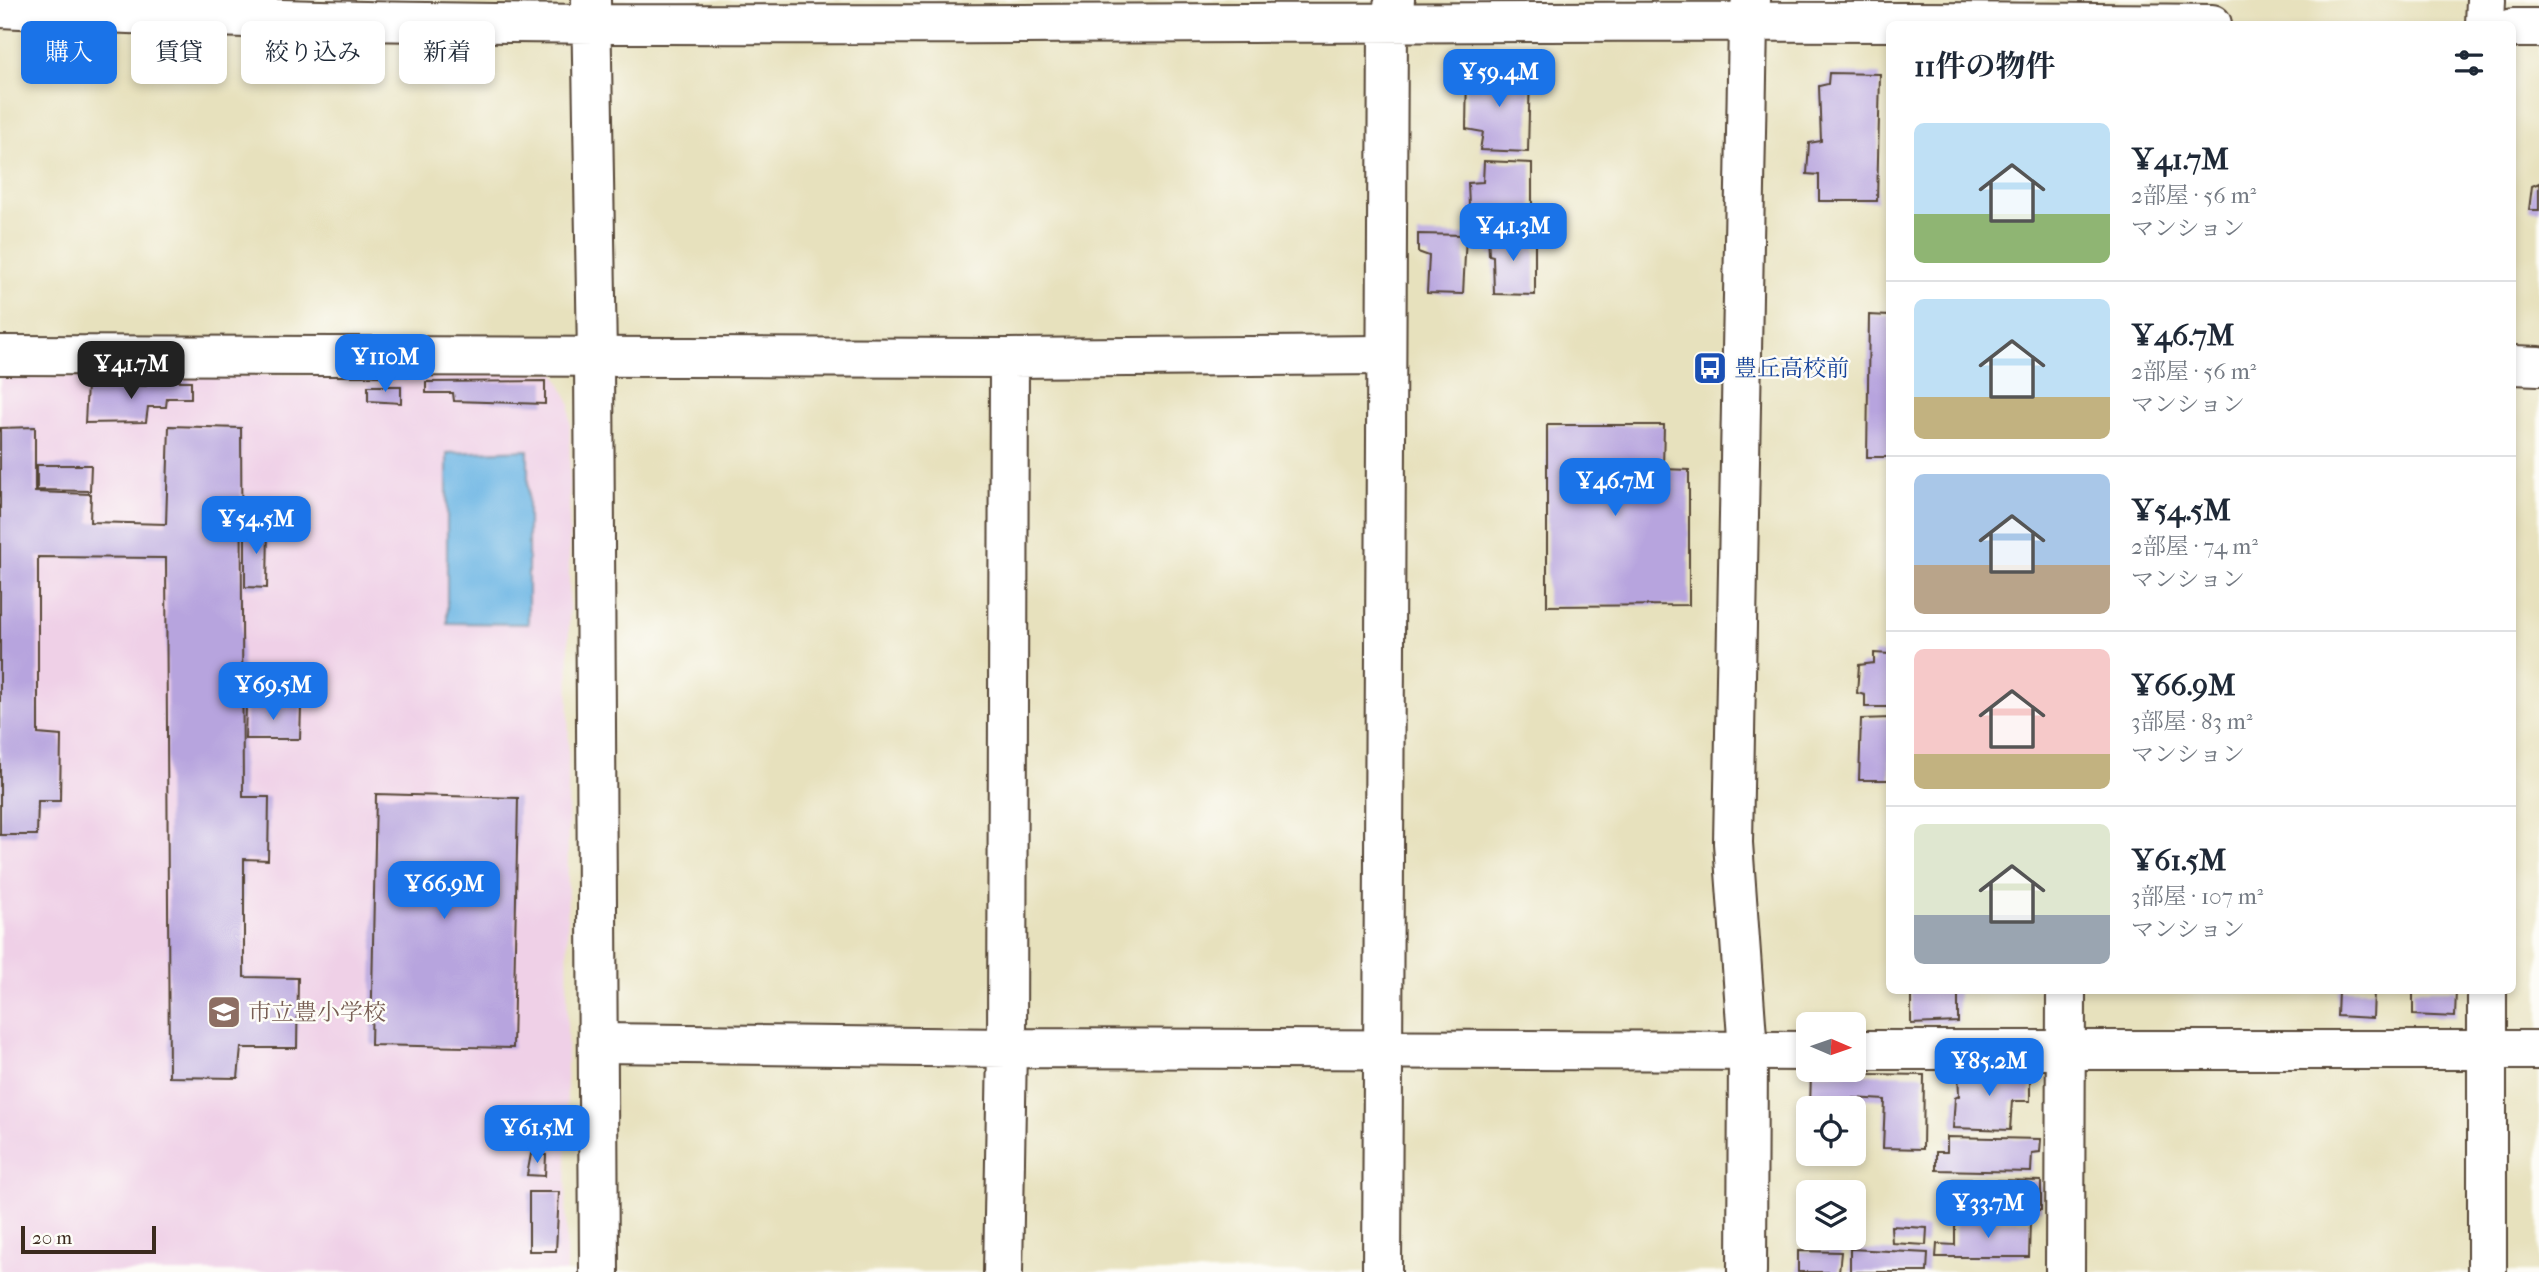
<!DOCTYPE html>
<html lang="ja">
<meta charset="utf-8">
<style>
body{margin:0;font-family:"IM FELL French Canon","Noto Serif JP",serif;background:#f6f6f7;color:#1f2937;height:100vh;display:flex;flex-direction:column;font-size:26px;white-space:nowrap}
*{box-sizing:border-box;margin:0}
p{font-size:23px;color:#747a83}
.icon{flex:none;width:38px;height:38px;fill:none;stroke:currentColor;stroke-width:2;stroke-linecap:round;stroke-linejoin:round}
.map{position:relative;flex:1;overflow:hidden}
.panel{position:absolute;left:1886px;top:21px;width:630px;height:973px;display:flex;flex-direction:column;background:#fff;border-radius:10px;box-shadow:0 4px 10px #0003}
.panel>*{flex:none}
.hud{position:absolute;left:21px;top:21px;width:665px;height:63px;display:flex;gap:14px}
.needle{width:46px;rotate:92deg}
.tools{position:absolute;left:1796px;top:1012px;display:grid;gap:14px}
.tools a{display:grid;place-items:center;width:70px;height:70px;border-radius:10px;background:#fff;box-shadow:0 4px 10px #0003;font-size:35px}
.scale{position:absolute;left:21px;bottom:18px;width:135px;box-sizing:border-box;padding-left:7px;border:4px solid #3b2a1e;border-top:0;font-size:19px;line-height:24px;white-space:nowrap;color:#3b2a1e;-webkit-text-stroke:5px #fdfcf7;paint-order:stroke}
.price{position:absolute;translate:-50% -60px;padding:0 16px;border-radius:14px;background:#1a73e8;color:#fff;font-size:23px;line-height:46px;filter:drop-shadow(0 2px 4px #0008)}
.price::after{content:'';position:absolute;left:50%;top:42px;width:21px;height:16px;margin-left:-10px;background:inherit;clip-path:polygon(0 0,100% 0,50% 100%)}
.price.active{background:#222;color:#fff}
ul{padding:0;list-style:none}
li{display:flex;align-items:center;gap:21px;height:175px;padding:0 28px}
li+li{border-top:2px solid #e0e1e3}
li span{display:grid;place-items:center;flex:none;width:196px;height:140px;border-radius:10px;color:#555}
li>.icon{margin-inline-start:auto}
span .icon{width:84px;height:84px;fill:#fffc;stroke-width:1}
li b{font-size:30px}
h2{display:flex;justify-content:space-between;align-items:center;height:84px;padding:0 28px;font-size:30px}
.pill{padding:0 24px;border-radius:10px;background:#fff;box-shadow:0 4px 10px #0003;font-size:24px;line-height:63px}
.pill.active{background:#1a73e8;color:#fff}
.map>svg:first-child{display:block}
.built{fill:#efd0e7}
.water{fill:#6cb5e4;stroke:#547081;stroke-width:2}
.building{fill:#b7a4de}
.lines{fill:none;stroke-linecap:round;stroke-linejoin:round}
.minor-casing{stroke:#554536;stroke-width:42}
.tertiary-casing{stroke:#554536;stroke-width:42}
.minor{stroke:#fff;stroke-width:38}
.tertiary{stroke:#fff;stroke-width:38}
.labels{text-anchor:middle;stroke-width:5;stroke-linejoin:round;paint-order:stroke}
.transit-label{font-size:23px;fill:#164399;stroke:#fdfcf7;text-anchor:start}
.education-label{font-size:23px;fill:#785e54;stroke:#fdfcf7;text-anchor:start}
</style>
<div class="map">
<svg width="2539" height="1272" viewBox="0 0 2539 1272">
<rect width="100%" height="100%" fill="#fdfcf7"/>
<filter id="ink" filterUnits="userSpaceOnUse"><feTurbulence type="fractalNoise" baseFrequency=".0143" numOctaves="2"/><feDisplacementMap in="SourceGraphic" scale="14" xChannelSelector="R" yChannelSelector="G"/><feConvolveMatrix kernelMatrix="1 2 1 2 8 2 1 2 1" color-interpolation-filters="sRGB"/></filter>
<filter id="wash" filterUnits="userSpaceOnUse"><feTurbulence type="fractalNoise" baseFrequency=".00686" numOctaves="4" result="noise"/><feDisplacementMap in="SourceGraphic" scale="28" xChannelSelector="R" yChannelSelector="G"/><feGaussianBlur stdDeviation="1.57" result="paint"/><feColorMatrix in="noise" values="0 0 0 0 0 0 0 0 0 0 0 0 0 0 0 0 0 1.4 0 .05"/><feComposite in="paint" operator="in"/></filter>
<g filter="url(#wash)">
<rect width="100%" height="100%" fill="#e7e1bd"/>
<path class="built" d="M555 373 570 403 566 1272H0V377Z"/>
<path class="water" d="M528 450V624L447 623V453Z"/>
<g id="blocks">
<path class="building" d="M1467 70 1530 71 1528 152 1480 150 1483 132 1466 129Z
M1829 73 1880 74 1877 201H1819V175L1807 174 1809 143 1821 141 1819 86 1828 84Z
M1484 161 1532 163V228L1470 229 1468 183 1483 182Z
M2539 183V210H2529L2532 186Z
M1488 232 1535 233V295L1494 294 1493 256 1489 255Z
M1418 234 1466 235 1463 294 1427 293 1429 256 1418 252Z
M1869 315 1890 316V457H1867Z
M147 381H191V398H167L166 407H148L146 422 85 423 87 385 146 386Z
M545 381V404L454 401 453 393H426V382Z
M368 386H401V403L368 401Z
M1547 425H1664L1663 469 1689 470V605L1547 606Z
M169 426 241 428 243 797H269L268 860 244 859V977L298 978 297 1048H241L238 1078 169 1077 166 558 38 557V734L61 736 60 801H38L37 835H0V428L35 427V492L91 494 90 522 166 524Z
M37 465H91L90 491 37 490Z
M245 524 268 525 267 588 245 587Z
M1874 653 1890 654V707H1865V695L1857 693 1859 665 1874 663Z
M246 705 301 706 300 739H245Z
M1890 718V780H1859L1861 719Z
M376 794 518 798 513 1048 371 1045Z
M1911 990H1958V1022L1911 1024Z
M2338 990H2374L2373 1018 2337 1016Z
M2413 990H2456L2455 1017 2413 1015Z
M1958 1069 2030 1072V1101H2012L2010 1130 1953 1128 1955 1098 1959 1096Z
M1811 1073 1924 1075 1923 1149 1883 1148 1885 1100 1854 1098V1108H1810Z
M1947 1137 2041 1139 2040 1152 2032 1153 2031 1172 1936 1170V1152H1947Z
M531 1154 546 1155 545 1176 527 1175Z
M1953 1179 2041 1181V1210L1953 1212Z
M529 1192H559L556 1251H529Z
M1955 1220 2030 1221 2029 1257H1936L1937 1244 1955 1245Z
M1891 1226 1927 1228 1926 1245 1892 1243Z
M1850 1249 1928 1253 1927 1272H1850Z
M1798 1251 1841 1252 1839 1272H1798Z"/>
</g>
</g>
<g filter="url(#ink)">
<use href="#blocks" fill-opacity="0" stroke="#554536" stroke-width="2"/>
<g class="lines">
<g class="minor-casing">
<path id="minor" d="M0 355 1009 358 1384 355
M2513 365 2539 366
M600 1043 1007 1048 1808 1051
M1853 1050H2539
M1003 1272 1007 1048 1009 358
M2065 1272 2066 990
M2487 1272V990"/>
</g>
<g class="tertiary-casing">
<path id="tertiary" d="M591 0 597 356 594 358 599 1272
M0 8C341 26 682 25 1023 24 1419 22 1816 20 2212 24
M2485 24 2486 0
M2513 28H2539
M1382 1272C1387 856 1383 439 1388 23L1395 0
M1747 1272 1748 1051 1733 843 1748 23 1751 0"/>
</g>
<use href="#minor" class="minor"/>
<use href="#tertiary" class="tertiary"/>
</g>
</g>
<defs>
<g id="bus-square" transform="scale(1.75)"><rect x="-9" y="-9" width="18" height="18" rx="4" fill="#1a4fb4" stroke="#fdfcf7"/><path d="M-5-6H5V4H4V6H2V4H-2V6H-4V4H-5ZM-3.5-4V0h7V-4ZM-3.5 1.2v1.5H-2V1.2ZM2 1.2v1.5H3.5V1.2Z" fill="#fff"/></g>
<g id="school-square" transform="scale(1.75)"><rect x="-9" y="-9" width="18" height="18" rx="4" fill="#8d6e63" stroke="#fdfcf7"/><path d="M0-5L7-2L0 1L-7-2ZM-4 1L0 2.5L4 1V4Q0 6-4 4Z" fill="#fff"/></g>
</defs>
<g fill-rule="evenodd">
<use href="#bus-square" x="1710" y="368"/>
<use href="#school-square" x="224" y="1012"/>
</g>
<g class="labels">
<g class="transit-label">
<text x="1734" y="376">豊丘高校前</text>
</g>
<g class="education-label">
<text x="248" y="1020">市立豊小学校</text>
</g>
</g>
</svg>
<div class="tools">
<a><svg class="needle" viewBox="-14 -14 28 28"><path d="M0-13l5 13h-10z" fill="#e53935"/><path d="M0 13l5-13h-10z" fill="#747a83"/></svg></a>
<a><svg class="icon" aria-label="locate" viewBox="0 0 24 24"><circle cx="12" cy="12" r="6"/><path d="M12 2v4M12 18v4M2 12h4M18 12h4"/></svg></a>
<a><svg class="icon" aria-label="layers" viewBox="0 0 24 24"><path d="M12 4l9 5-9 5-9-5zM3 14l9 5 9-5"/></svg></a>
</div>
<div class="scale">20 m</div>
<b class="price" style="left:1499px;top:109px">¥59.4M</b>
<b class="price" style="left:1513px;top:263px">¥41.3M</b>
<b class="price" style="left:385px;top:394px">¥110M</b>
<b class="price active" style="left:131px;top:401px">¥41.7M</b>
<b class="price" style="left:1615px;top:518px">¥46.7M</b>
<b class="price" style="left:256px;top:556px">¥54.5M</b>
<b class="price" style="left:273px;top:722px">¥69.5M</b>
<b class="price" style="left:444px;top:921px">¥66.9M</b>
<b class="price" style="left:1989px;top:1098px">¥85.2M</b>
<b class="price" style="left:537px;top:1165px">¥61.5M</b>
<b class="price" style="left:1988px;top:1240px">¥33.7M</b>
<div class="hud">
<a class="pill active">購入</a>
<a class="pill">賃貸</a>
<a class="pill">絞り込み</a>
<a class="pill">新着</a>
</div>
<section class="panel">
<h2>11件の物件<svg class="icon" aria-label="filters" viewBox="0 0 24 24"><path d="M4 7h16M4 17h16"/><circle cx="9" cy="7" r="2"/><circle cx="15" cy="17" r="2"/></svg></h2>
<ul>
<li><span style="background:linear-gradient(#bfe0f5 65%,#8fb573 0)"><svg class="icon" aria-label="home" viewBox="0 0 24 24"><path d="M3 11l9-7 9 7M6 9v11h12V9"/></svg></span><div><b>¥41.7M</b><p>2部屋 · 56 m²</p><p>マンション</p></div></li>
<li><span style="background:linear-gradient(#bfe0f5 70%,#c2b280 0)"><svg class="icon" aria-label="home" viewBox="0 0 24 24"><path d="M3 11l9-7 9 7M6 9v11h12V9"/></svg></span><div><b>¥46.7M</b><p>2部屋 · 56 m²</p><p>マンション</p></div></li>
<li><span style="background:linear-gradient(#a9c7e8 65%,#b9a48a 0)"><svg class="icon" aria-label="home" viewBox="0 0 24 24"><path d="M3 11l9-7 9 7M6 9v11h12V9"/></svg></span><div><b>¥54.5M</b><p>2部屋 · 74 m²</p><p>マンション</p></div></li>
<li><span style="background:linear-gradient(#f6c9c9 75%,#c2b280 0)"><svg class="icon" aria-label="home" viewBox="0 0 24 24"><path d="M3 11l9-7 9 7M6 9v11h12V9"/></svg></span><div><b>¥66.9M</b><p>3部屋 · 83 m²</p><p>マンション</p></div></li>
<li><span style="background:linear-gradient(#dfe7d0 65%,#9aa5b1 0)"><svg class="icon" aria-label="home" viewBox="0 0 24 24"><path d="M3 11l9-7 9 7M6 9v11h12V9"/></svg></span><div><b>¥61.5M</b><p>3部屋 · 107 m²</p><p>マンション</p></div></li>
</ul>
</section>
</div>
